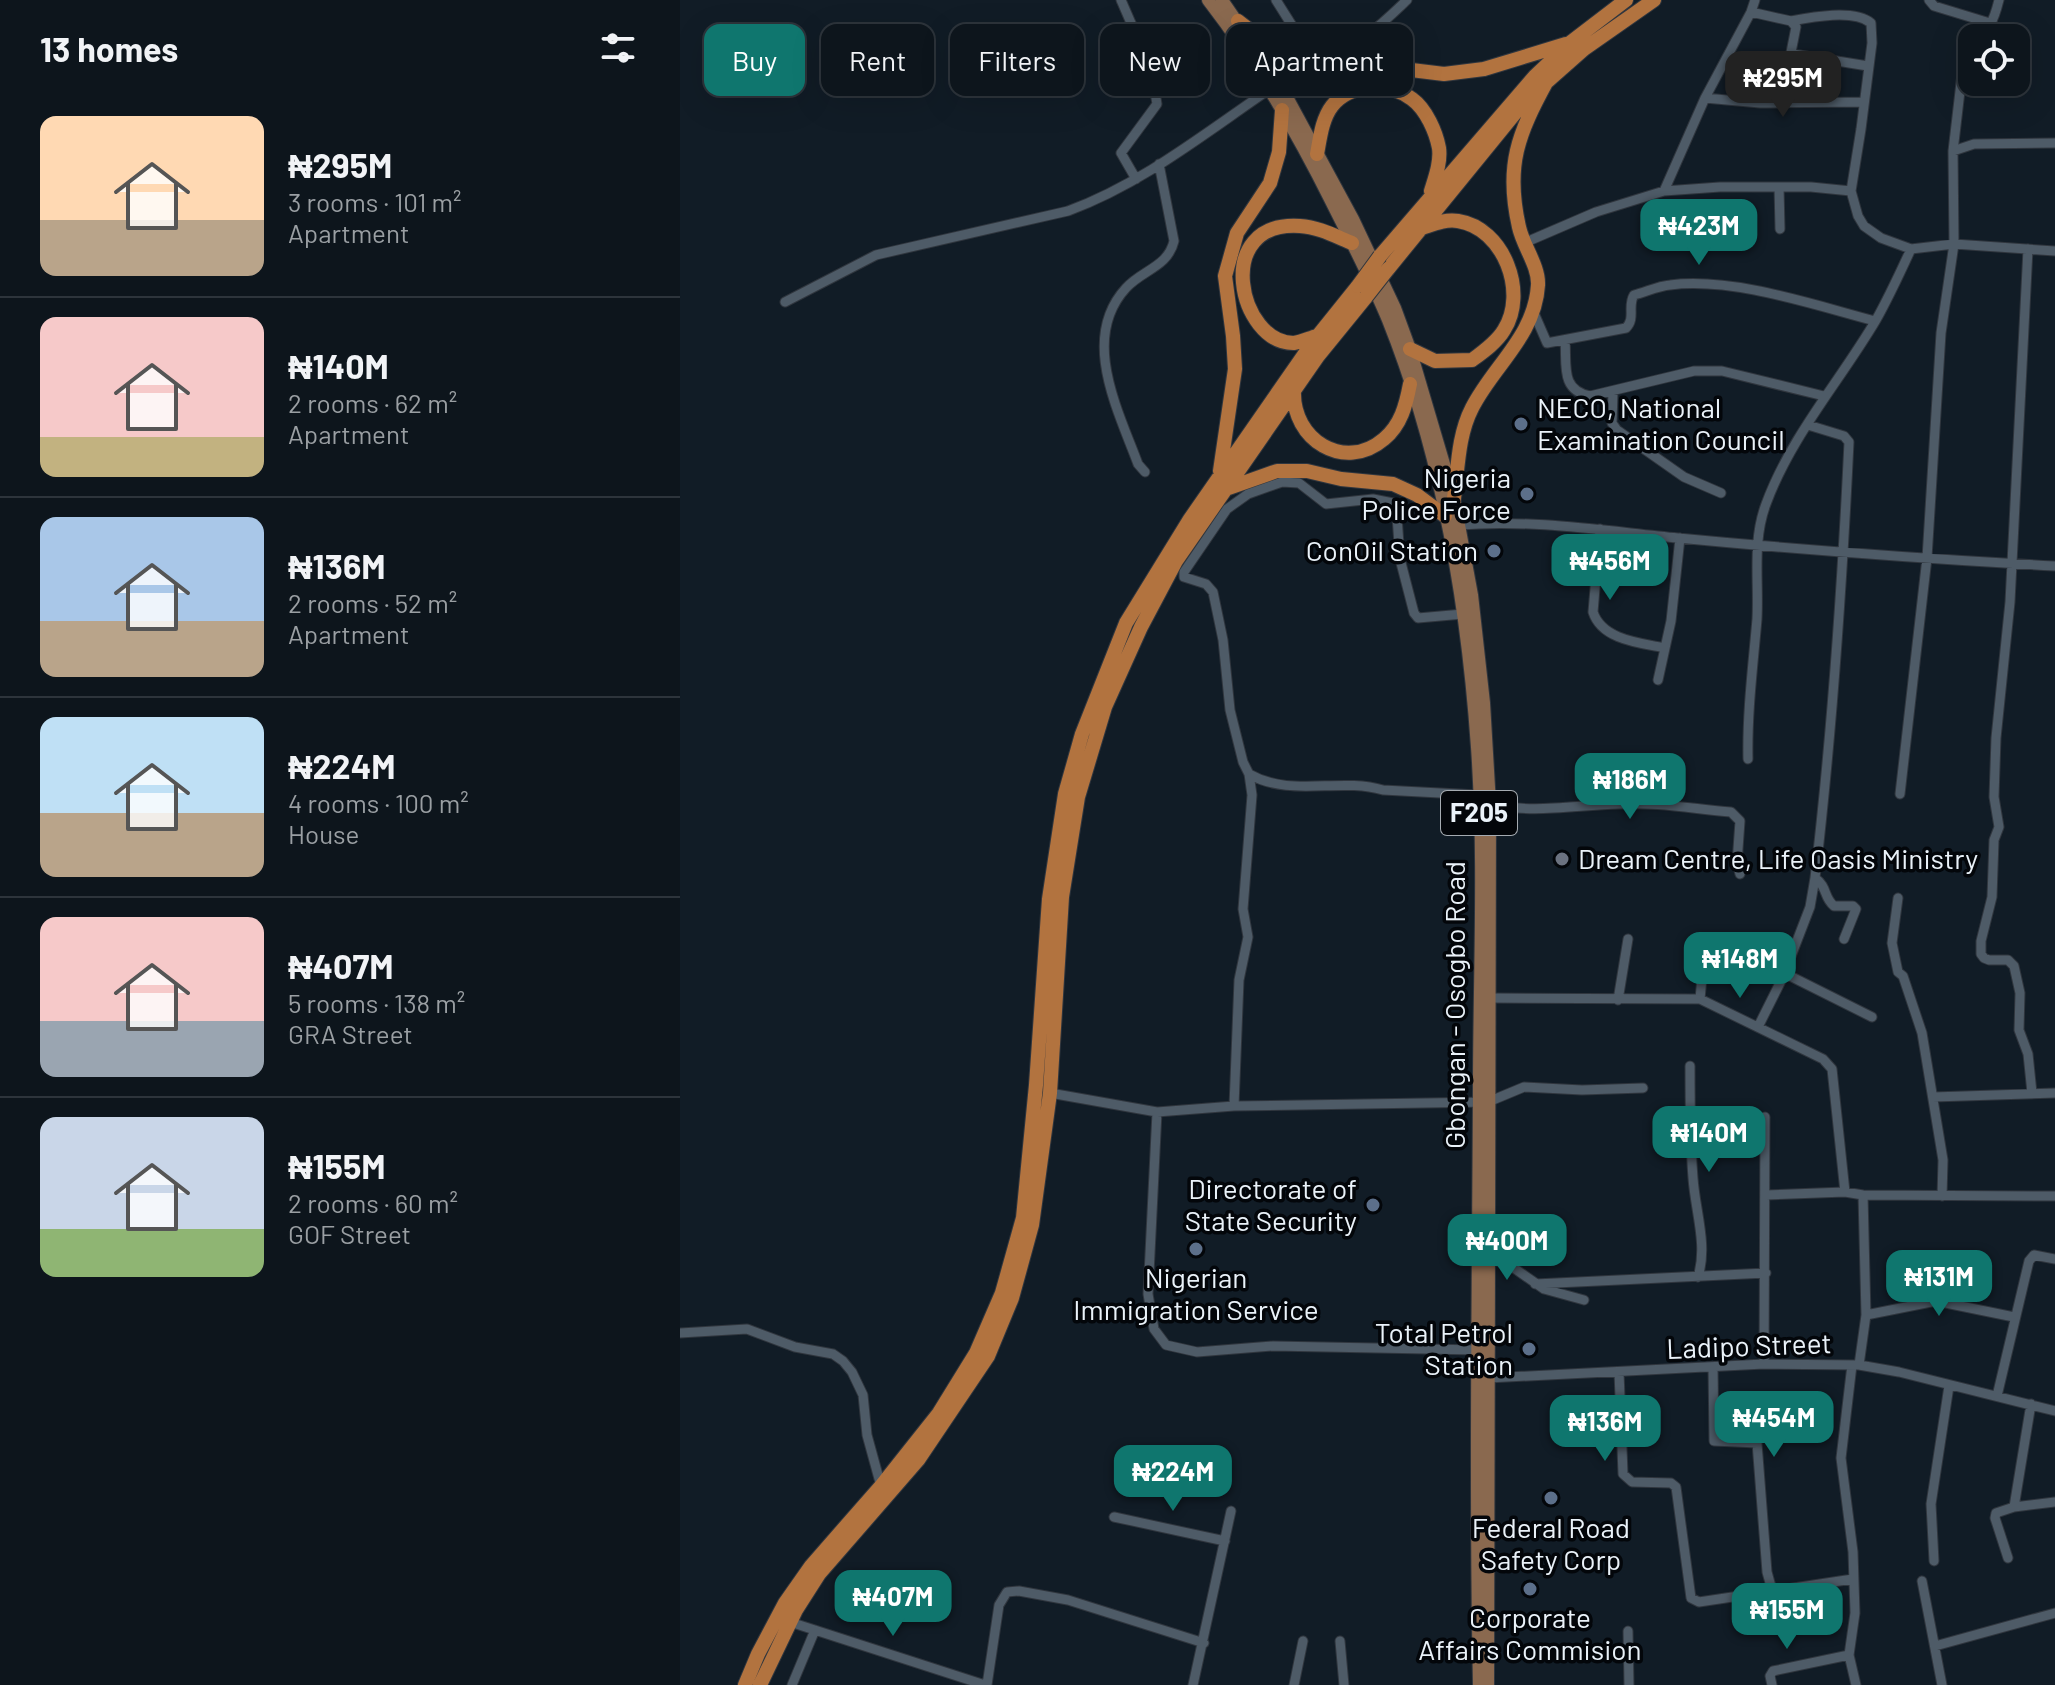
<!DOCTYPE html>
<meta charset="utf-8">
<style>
body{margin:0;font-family:Barlow,sans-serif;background:#1b2229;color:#f1f3f6;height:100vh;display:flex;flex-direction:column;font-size:30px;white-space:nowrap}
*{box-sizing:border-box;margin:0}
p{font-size:26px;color:#9a9fa3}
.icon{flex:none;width:44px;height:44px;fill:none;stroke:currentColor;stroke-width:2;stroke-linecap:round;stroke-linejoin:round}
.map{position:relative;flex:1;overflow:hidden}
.side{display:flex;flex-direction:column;background:#0d151c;width:680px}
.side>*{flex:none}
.guide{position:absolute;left:24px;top:24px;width:760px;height:72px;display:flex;gap:16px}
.fabs{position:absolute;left:1278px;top:24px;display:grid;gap:16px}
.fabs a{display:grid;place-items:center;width:72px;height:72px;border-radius:16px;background:#0d151c;box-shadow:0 8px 32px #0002,0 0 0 2px #2d343b;font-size:40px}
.price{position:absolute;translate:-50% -68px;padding:0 18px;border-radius:16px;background:#0f766e;color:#fff;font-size:26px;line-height:52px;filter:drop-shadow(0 2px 4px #0008)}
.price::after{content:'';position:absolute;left:50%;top:48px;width:24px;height:18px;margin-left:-12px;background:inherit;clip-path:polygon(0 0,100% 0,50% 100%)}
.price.on{background:#222;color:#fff}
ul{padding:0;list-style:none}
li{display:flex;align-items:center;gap:24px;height:200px;padding:0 40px}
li+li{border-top:2px solid #2d343b}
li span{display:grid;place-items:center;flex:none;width:224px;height:160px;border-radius:16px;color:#555}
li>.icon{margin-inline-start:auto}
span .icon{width:96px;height:96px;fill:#fffc;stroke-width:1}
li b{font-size:34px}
h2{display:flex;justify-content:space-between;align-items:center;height:96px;padding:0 40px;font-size:34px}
.pill{padding:0 28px;border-radius:16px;background:#0d151c;box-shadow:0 8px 32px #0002,0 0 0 2px #2d343b;font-size:28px;line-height:72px}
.pill.on{background:#0f766e;color:#fff}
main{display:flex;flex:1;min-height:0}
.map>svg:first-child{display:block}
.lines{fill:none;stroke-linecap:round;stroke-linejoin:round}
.minor-casing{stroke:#30363e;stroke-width:11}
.major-casing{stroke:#30363e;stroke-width:14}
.highway-casing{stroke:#30363e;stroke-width:16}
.minor{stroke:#4e5b67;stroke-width:9}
.major{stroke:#8a694f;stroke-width:12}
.highway{stroke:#b2733f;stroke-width:14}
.highway-bridge-casing{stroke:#30363e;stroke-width:16;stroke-linecap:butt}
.highway-bridge{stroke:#b2733f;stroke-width:14}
.service-dot{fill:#5c6f8a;stroke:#03060a;stroke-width:3}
.worship-dot{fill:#6b7280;stroke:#03060a;stroke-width:3}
.labels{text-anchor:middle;stroke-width:7;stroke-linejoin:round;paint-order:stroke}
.shield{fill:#03060a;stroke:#a5abb1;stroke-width:2}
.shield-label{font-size:26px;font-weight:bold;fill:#eaf2f9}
.poi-label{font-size:28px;fill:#eaf2f9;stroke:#03060a;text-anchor:end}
.street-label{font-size:28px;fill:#eaf2f9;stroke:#03060a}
</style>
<main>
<section class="side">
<h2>13 homes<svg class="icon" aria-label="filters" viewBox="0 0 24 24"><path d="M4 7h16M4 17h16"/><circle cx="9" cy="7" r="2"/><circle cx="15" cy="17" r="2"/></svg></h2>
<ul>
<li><span style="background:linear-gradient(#ffd9b3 65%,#b9a48a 0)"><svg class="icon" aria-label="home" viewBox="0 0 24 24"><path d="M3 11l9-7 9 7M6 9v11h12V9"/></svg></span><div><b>₦295M</b><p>3 rooms · 101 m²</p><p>Apartment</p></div></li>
<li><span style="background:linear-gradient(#f6c9c9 75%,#c2b280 0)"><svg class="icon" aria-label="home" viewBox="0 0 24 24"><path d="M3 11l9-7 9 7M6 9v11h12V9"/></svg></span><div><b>₦140M</b><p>2 rooms · 62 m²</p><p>Apartment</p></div></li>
<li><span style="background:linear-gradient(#a9c7e8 65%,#b9a48a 0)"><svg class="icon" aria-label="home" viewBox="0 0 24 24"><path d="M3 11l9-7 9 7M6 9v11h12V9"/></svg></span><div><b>₦136M</b><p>2 rooms · 52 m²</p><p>Apartment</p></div></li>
<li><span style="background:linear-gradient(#bfe0f5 60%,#b9a48a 0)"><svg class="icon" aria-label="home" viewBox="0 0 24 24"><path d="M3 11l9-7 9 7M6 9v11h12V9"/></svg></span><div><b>₦224M</b><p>4 rooms · 100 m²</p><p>House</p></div></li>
<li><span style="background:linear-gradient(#f6c9c9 65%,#9aa5b1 0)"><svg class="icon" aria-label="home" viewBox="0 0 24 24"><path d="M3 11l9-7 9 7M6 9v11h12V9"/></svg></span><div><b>₦407M</b><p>5 rooms · 138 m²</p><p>GRA Street</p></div></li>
<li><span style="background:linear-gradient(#c9d6e8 70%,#8fb573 0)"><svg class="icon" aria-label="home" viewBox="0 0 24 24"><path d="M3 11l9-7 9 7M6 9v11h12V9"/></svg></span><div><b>₦155M</b><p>2 rooms · 60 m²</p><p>GOF Street</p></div></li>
</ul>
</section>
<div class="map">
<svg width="1375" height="1685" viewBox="0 0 1375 1685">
<rect width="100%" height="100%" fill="#111c26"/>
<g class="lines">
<g class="minor-casing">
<path id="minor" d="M441 0 471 69 477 104 441 153 456 179
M596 0 630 54C638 52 642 54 649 53 673 53 710 16 727 0
M1249 0 1254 6 1313 24
M1071 12 1111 21 1116 27 1101 103
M1111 21C1132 17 1174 9 1191 23L1192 43 1181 129 1171 191 1178 216 1184 226 1201 238 1231 249 1274 244 1375 251
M1113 54 1188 66
M1025 98 1080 103 1183 102
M1273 151 1294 144 1375 143
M1099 187 1100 229
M984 191 1025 98 1071 12 1075 0
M844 243 916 212 984 191 1040 187H1131L1171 191
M1348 249 1330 602 1316 738 1314 797 1319 827 1314 840 1312 897 1301 941V954L1304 958 1309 960H1328L1334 966 1340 993 1339 1030 1348 1054 1352 1093
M105 302 196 255 388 211C462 184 525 133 590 89
M854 313 867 343 946 328C956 318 947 306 954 295 966 292 978 286 990 285 1053 277 1134 305 1195 321
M885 340C887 365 880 390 910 396L1014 371H1042L1144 396
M933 391 932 423 937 430 1004 477 1041 493
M1128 425 1164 436 1169 442C1162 588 1152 733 1135 878 1148 887 1143 897 1154 906H1173L1176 909 1164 939
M465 472 458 464C438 410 400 338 446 288 462 270 488 267 494 241L479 164
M779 525C852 519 925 531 998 538 1123 550 1249 559 1375 566
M920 529 913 612C922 640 960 643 985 648
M978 680 991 621 1000 538
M1068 759C1067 712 1073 666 1077 619 1079 580 1072 541 1086 504 1111 436 1160 381 1196 320 1209 297 1220 273 1231 249
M569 774C611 798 659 777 703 790L798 795
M1220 794 1247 558 1261 333 1274 244 1273 151 1286 40C1303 18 1308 44 1319 0
M810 804C852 814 896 805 939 804 976 802 1014 809 1051 812L1060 821 1057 863 1060 874
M1218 898 1212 943 1218 972 1223 976 1242 1033 1263 1160 1262 1196
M1103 977 1130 907 1135 878
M809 998 1020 999 1143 1059 1152 1069 1165 1192
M1020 999 1024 956
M938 1000 948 939
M1078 1027 1103 977 1108 975 1192 1017
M1010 1066C1010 1103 1010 1141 1013 1178 1015 1210 1028 1245 1018 1277
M370 1093 477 1112 554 1106 808 1102 844 1087 902 1090 963 1088
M1253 1097 1375 1093
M554 1106 559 980 568 937 563 909 572 795 569 774 563 762 550 710 543 640 533 592 526 584 504 577V572L547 509 568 494 602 482 619 483 646 504 693 499 713 503 717 516 720 559 734 613 738 618 783 614
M477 1112 468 1294 474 1329 486 1345 517 1352 593 1346 798 1350
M1086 1195 1165 1192 1183 1195 1375 1196
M809 1258 831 1266 864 1289 904 1300
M855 1284 1086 1273
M1186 1315 1256 1301 1334 1317
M0 1333 67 1329 115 1347 153 1354 163 1361 172 1372 183 1395 187 1435 201 1486
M1084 1364 1085 1117
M1172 1365 1161 1458 1173 1552 1175 1613 1169 1655 1176 1685
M1179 1365 1186 1315 1183 1195
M1033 1367 1034 1441 1077 1443 1087 1572 1092 1590
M939 1372 943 1474 952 1482 991 1483 996 1487 1011 1598 1019 1602 1173 1579
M808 1378 1084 1364 1179 1365 1219 1372 1375 1411
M1317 1396 1349 1261 1354 1255 1375 1259
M1334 1507 1351 1404
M434 1517 545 1541
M1328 1558 1315 1518 1316 1513 1334 1507 1375 1502
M1254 1561 1251 1504 1269 1386
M1242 1581 1262 1685
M110 1622 305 1685
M948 1631 949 1685
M660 1641 664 1685
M1255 1646 1375 1613
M112 1685 135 1630
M307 1685 319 1605 327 1592 339 1591 388 1600 524 1643
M513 1685 551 1511
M614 1685 623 1641
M1092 1685 1090 1676 1093 1671 1169 1655"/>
</g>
<g class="major-casing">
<path id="major" d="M528 0C576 62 616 131 651 201 671 241 691 279 708 320 762 455 787 603 797 747 805 861 799 976 799 1089 798 1288 795 1486 799 1685
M542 0 601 86 673 219 715 308 730 349 774 498 792 595 804 703 810 804 808 1685"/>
</g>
<g class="highway-casing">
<path id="highway" d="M558 21 598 52 627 65 661 69 715 68 764 74 804 69 886 44
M637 154C640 138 642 119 652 106 670 83 709 82 732 99 746 109 756 132 759 148 761 162 755 178 751 191
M700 256 855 76 891 42 946 0
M708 269 844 102 904 49 974 0
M637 336C630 338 621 342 614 343 559 344 531 220 620 226 638 227 655 236 672 243
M730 349 755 361 792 360C803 352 817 342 824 330 848 293 824 228 778 221 765 219 754 224 742 228
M614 391C612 439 664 473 704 439 721 425 726 405 730 384
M540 471 555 369 553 336 545 276 557 233 590 183 599 152 602 110
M546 489 597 471H627L661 479 713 484 737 495 765 516
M774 498C778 468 778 435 792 408 813 366 855 336 858 285 859 266 843 246 839 227 825 166 838 134 867 81
M65 1685 78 1654 105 1603 131 1566 201 1486 259 1413 296 1353 322 1293 343 1218 356 1085 369 899 385 794 402 734 446 623 510 519 633 342 678 286
M80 1685 116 1610 139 1574 238 1460 308 1356 332 1298 352 1225 370 1093 382 897 398 797 425 707 461 627 496 561 638 356 686 297"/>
</g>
<use href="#minor" class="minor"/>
<use href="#major" class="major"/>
<use href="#highway" class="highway"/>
<g class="highway-bridge-casing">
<path id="highway-bridge" d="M678 286 700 256
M686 297 708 269"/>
</g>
<use href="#highway-bridge" class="highway-bridge"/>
</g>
<g class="service-dot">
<circle cx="841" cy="424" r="8"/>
<circle cx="847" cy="494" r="8"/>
<circle cx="814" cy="551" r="8"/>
<circle cx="693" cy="1205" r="8"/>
<circle cx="516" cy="1249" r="8"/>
<circle cx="849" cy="1349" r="8"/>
<circle cx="871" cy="1498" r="8"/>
<circle cx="850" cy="1589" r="8"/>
</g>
<circle class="worship-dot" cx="882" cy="859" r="8"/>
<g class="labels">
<rect class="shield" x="761" y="791" width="76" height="44" rx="6"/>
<g class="shield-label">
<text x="799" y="822">F205</text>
</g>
<g class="poi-label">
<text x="857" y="418" text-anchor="start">NECO, National<tspan x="857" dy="32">Examination Council</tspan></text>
<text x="831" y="488">Nigeria<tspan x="831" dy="32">Police Force</tspan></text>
<text x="798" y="561">ConOil Station</text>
<text x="898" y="869" text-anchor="start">Dream Centre, Life Oasis Ministry</text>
<text x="677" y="1199">Directorate of<tspan x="677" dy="32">State Security</tspan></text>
<text x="516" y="1288" text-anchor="middle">Nigerian<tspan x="516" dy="32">Immigration Service</tspan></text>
<text x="833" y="1343">Total Petrol<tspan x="833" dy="32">Station</tspan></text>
<text x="871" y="1538" text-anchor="middle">Federal Road<tspan x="871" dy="32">Safety Corp</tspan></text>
<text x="850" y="1628" text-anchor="middle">Corporate<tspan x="850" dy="32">Affairs Commision</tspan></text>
</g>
<g class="street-label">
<text transform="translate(775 1005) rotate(-90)" y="10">Gbongan - Osogbo Road</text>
<text transform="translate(1069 1346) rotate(-2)" y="10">Ladipo Street</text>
</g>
</g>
</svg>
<div class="fabs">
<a><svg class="icon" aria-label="locate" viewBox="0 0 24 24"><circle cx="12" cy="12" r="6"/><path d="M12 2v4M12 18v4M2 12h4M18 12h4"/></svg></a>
</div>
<b class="price on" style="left:1103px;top:119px">₦295M</b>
<b class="price" style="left:1019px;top:267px">₦423M</b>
<b class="price" style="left:930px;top:602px">₦456M</b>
<b class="price" style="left:950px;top:821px">₦186M</b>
<b class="price" style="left:1060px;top:1000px">₦148M</b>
<b class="price" style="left:1029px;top:1174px">₦140M</b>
<b class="price" style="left:827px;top:1282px">₦400M</b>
<b class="price" style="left:1259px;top:1318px">₦131M</b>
<b class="price" style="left:1094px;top:1459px">₦454M</b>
<b class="price" style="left:925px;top:1463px">₦136M</b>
<b class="price" style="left:493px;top:1513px">₦224M</b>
<b class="price" style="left:213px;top:1638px">₦407M</b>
<b class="price" style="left:1107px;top:1651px">₦155M</b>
<div class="guide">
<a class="pill on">Buy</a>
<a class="pill">Rent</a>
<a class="pill">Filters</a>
<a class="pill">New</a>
<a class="pill">Apartment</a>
</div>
</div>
</main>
